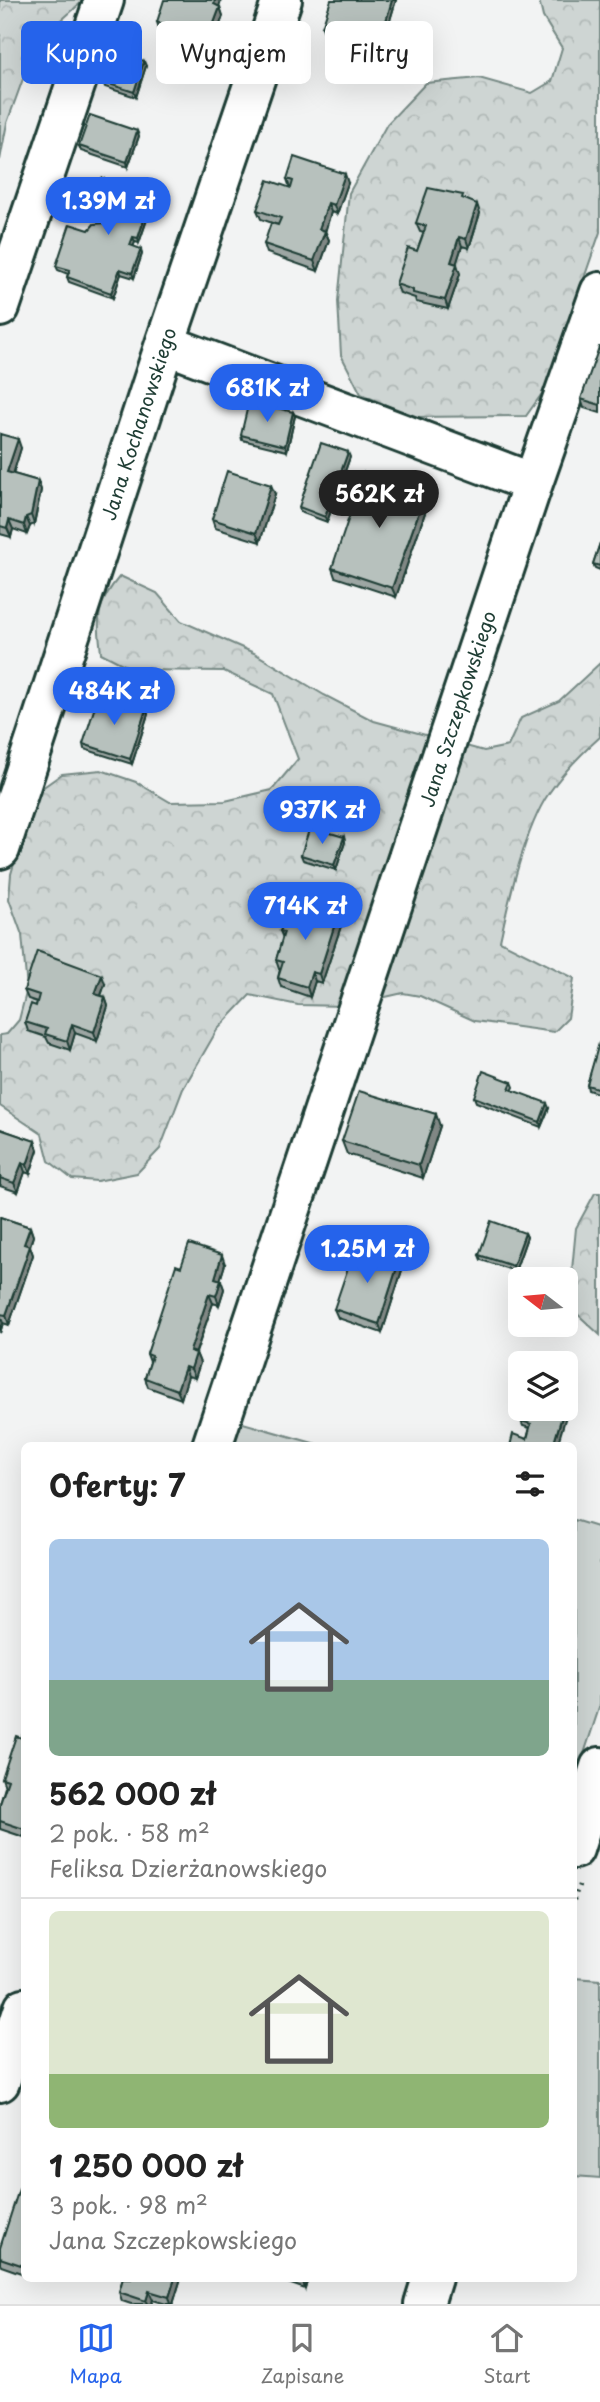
<!DOCTYPE html>
<html lang="pl">
<meta charset="utf-8">
<style>
body{margin:0;font-family:"Playpen Sans",sans-serif;background:#f6f6f6;color:#222;height:100vh;display:flex;flex-direction:column;font-size:26px;white-space:nowrap}
*{box-sizing:border-box;margin:0}
p{font-size:23px;color:#767676}
.icon{flex:none;width:38px;height:38px;fill:none;stroke:currentColor;stroke-width:2;stroke-linecap:round;stroke-linejoin:round}
.map{position:relative;flex:1;overflow:hidden}
.drawer{position:absolute;left:21px;top:1442px;width:556px;height:840px;display:flex;flex-direction:column;background:#fff;border-radius:10px;box-shadow:0 7px 28px #0002}
.drawer>*{flex:none}
.guide{position:absolute;left:21px;top:21px;width:558px;height:63px;display:flex;gap:14px}
.needle{width:46px;rotate:286deg}
.buttons{position:absolute;left:508px;top:1267px;display:grid;gap:14px}
.buttons a{display:grid;place-items:center;width:70px;height:70px;border-radius:10px;background:#fff;box-shadow:0 7px 28px #0002;font-size:35px}
.price{position:absolute;translate:-50% -60px;padding:0 16px;border-radius:24px;background:#2563eb;color:#fff;font-size:23px;line-height:46px;filter:drop-shadow(0 2px 4px #0008)}
.price::after{content:'';position:absolute;left:50%;top:42px;width:21px;height:16px;margin-left:-10px;background:inherit;clip-path:polygon(0 0,100% 0,50% 100%)}
.price.active{background:#222;color:#fff}
ul{padding:0;list-style:none}
li{display:grid;align-content:center;gap:14px;height:371px;padding:0 28px}
li+li{border-top:2px solid #e0e0e0}
li span{display:grid;place-items:center;height:217px;border-radius:10px;color:#555}
li>.icon{margin-inline-start:auto}
span .icon{width:126px;height:126px;fill:#fffc;stroke-width:1}
li b{font-size:30px}
h2{display:flex;justify-content:space-between;align-items:center;height:84px;padding:0 28px;font-size:30px}
.chip{padding:0 24px;border-radius:10px;background:#fff;box-shadow:0 7px 28px #0002;font-size:24px;line-height:63px}
.chip.active{background:#2563eb;color:#fff}
.tabs{display:flex;justify-content:space-around;align-items:center;height:98px;border-top:2px solid #e0e0e0;background:#fff;font-size:19px;color:#767676}
.tabs a{display:grid;justify-items:center;gap:4px}
.tabs .active{color:#2563eb}
.map>svg:first-child{display:block}
.green{fill:#ced5d3;stroke:#768984;stroke-width:2}
.forest{fill:url(#forest-crowns);stroke:#768984;stroke-width:2}
.lines{fill:none;stroke-linecap:round;stroke-linejoin:round}
.minor-casing{stroke:#1f3d34;stroke-width:44}
.path{stroke:#1f3d34;stroke-width:4.5;stroke-dasharray:2 5;stroke-linecap:butt}
.minor{stroke:#fff;stroke-width:38}
.wall{fill:#9da6a3;stroke:#1f3d34;stroke-width:2}
.shaded-wall{fill:#808784;stroke:#1f3d34;stroke-width:2}
.building{fill:#b7c1bd;stroke:#1f3d34;stroke-width:2}
.labels{text-anchor:middle;stroke-width:7;stroke-linejoin:round;paint-order:stroke}
.street-label{font-size:19px;fill:#1f3d34;stroke:#fff}
</style>
<div class="map">
<svg width="600" height="2304" viewBox="0 0 600 2304">
<defs>
<pattern id="forest-crowns" width="20" height="18" patternUnits="userSpaceOnUse" patternTransform="scale(1.75)"><rect width="20" height="18" fill="#ced5d3"/><path d="M2 6a3 3 0 1 1 6 0M12 15a3 3 0 1 1 6 0" fill="none" stroke="#b0b8b6"/></pattern>
</defs>
<rect width="100%" height="100%" fill="#f2f3f3"/>
<filter id="ink" filterUnits="userSpaceOnUse"><feTurbulence type="fractalNoise" baseFrequency=".0143" numOctaves="2"/><feDisplacementMap in="SourceGraphic" scale="14" xChannelSelector="R" yChannelSelector="G"/><feConvolveMatrix kernelMatrix="1 2 1 2 8 2 1 2 1" color-interpolation-filters="sRGB"/></filter>
<g filter="url(#ink)">
<path class="green" d="M222 1417 320 1445 212 1446Z
M574 1520 600 1528V1705L574 1784Z
M574 1978 600 1980V2178L574 2176Z"/>
<path class="forest" d="M0 0H84L36 43 7 123 0 160Z
M539 0H600V232L546 388 526 416 413 417 361 394 341 355 338 301 349 193 387 124 426 83 479 78 532 93 552 81 562 48 543 17Z
M120 576 157 593 181 621 254 653 324 695 374 721 484 751 508 746 521 718 559 701 600 663V737C581 754 564 771 549 793 525 828 509 899 500 941L574 978 568 1018 554 1032 475 1021 420 996 403 993 346 1006 298 1005 250 995 217 1030 183 1089 160 1149 137 1173 97 1181 72 1179 49 1161 42 1134 0 1106V1035L7 1034 19 1020 27 989 22 935 9 899 11 874 35 793 62 774 101 770 136 782 170 802 225 801 272 790 298 759 273 694 224 671 134 670 101 653C97 617 96 604 120 576Z
M595 1193H600V1335L573 1310 572 1270 576 1228Z"/>
<g class="lines">
<g class="minor-casing">
<path id="minor" d="M0 307 104 0
M165 344 533 483
M0 849 165 344 282 0
M212 1446 533 483 600 292
M574 1849 600 1767
M0 2082 24 2008
M424 2304 432 2278"/>
</g>
<path class="path" d="M574 1900 579 1885"/>
<use href="#minor" class="minor"/>
</g>
<path class="wall" d="M396 0 382 47 324 32 322 27Z
M220 7 223 16 211 49 160 32 157 22Z
M136 41 137 46 134 58 146 66 136 97 105 87 103 82Z
M137 131 139 136 128 167 81 151 79 146Z
M287 179 348 183 337 214 331 212 325 231 329 240 318 271 267 253 264 244 278 225 261 219 257 210 290 188Z
M127 186 156 193 139 243 135 242 133 246 142 254 134 278 121 274 113 298 69 282 67 277 68 274 58 270 56 266 89 230 105 223 109 212 95 207 93 203Z
M465 199 480 213 469 248 462 246 456 264 460 274 448 309 416 302 415 298 400 293 396 284 417 251 424 233 420 232 416 223Z
M600 347V413L584 408 581 399Z
M293 412 295 416 287 451 242 440 241 435Z
M0 434 21 448 13 474 38 481 41 490 34 524 30 526 27 534 13 529 11 537 0 534Z
M350 457 327 522 300 512 299 507Z
M426 492 429 501 396 597 335 577 332 568Z
M275 494 260 542 215 528 212 519Z
M600 543V570L595 568 593 564Z
M146 709 148 714 132 764 84 749 83 744Z
M344 837 345 842 336 870 303 860 301 855Z
M342 923 322 983 315 981 310 997 281 987 278 978 280 969H279L276 960 283 938 280 931Z
M105 984 101 996 105 997 108 1006 97 1041 75 1033 70 1050 49 1043 46 1037 28 1031 25 1022 36 1006 37 1002 28 999 24 990Z
M600 1043V1094L588 1090 587 1085Z
M512 1082 514 1087 512 1091 549 1108 541 1127 476 1102 474 1097Z
M440 1126 423 1178 347 1154 342 1141Z
M0 1129 35 1141 38 1150 30 1174 25 1172 18 1192 0 1186Z
M0 1217 30 1227 33 1236 30 1246 33 1255 9 1325 3 1323 0 1333Z
M525 1233 527 1237 515 1271 481 1260 479 1255Z
M225 1264 220 1280 224 1289 219 1305 213 1303 196 1353 200 1363 195 1378 188 1376 181 1399 148 1387 145 1378 150 1362 147 1354 181 1267Z
M402 1270 382 1333 338 1318 334 1309Z
M570 1391 572 1396 527 1439 530 1428 523 1426 521 1421Z
M24 1729V1837L0 1829V1804L5 1787 2 1778 22 1738Z
M24 2191V2274L1 2266 0 2264V2248Z
M123 2278H181L173 2304H166L153 2300 151 2304H131L122 2301 119 2292Z
M274 2278H308L305 2289Z"/>
<path class="shaded-wall" d="M215 0H221L217 14 214 4Z
M392 0H396L382 47 380 42Z
M220 7 223 16 211 49 208 39Z
M136 41 137 46 133 62 131 57Z
M144 61 146 66 136 97 134 92Z
M137 131 139 136 128 167 127 162Z
M345 174 348 183 337 214 334 205Z
M154 188 156 193 139 243 138 238Z
M328 203 331 212 324 236 325 231 329 240 318 271 314 261 319 229Z
M477 204 480 213 469 248 466 239Z
M133 237 135 242 132 250 130 245Z
M459 237 462 246 454 271 451 262Z
M141 249 142 254 134 278 132 273Z
M457 264 460 274 448 309 445 300Z
M120 269 121 274 113 298 111 293Z
M293 412 295 416 287 451 285 446Z
M18 439 21 448 11 481 7 472Z
M348 452 350 457 327 522 325 517Z
M38 481 41 490 34 524 31 515Z
M271 485 275 494 260 542 256 533Z
M426 492 429 501 396 597 392 588Z
M26 517 30 526 27 534 24 525Z
M9 520 13 529 11 537 7 528Z
M146 709 148 714 132 764 130 759Z
M344 837 345 842 336 870 334 865Z
M338 914 342 923 322 983 319 974Z
M312 972 315 981 310 997 307 987Z
M102 975 105 984 98 1003 95 994Z
M105 997 108 1006 97 1041 94 1032Z
M72 1024 75 1033 70 1050 67 1041Z
M547 1103 549 1108 541 1127 540 1122Z
M436 1114 440 1126 423 1178 419 1165Z
M35 1141 38 1150 30 1174 27 1165Z
M22 1163 25 1172 18 1192 14 1183Z
M30 1227 33 1236 27 1253 24 1244Z
M525 1233 527 1237 515 1271 513 1266Z
M30 1246 33 1255 9 1325 6 1315Z
M222 1255 225 1264 218 1287 215 1278Z
M399 1261 402 1270 382 1333 379 1324Z
M221 1280 224 1289 219 1305 216 1296Z
M209 1294 213 1303 193 1360 190 1351Z
M0 1315 3 1323 0 1333Z
M196 1353 200 1363 195 1378 191 1369Z
M185 1367 188 1376 181 1399 177 1390Z
M570 1391 572 1396 557 1446H553Z
M175 2278H181L173 2304H171L169 2297Z
M302 2278H308L305 2289 302 2279Z
M149 2291 153 2300 151 2304H147L146 2301Z"/>
<path class="building" d="M164 0H215L214 4 220 7 208 39 157 22Z
M331 0H392L380 42 322 27Z
M118 35 136 41 131 57 144 61 134 92 103 82Z
M90 115 137 131 127 162 79 146Z
M294 157 345 174 334 205 328 203 319 229 325 231 314 261 264 244 271 223 278 225 281 218 257 210 268 180 291 188 293 181 287 179Z
M102 178 127 186 129 180 154 188 138 238 133 237 130 245 141 249 132 273 120 269 111 293 67 277 70 270 56 266 70 224 89 230 94 224 105 223 110 208 93 203Z
M428 188 463 195 462 198 477 204 466 239 459 237 451 262 457 264 445 300 413 293V290L396 284 408 248 417 251 426 226 416 223Z
M599 347H600V405L581 399Z
M249 401 293 412 285 446 241 435Z
M0 434 18 439 7 472 38 481 31 515 26 517 24 525 9 520 7 528 0 526Z
M321 443 348 452 325 517 299 507Z
M227 471 271 485 256 533 212 519Z
M364 472 426 492 392 588 332 568Z
M600 543V566L593 564Z
M99 694 146 709 130 759 83 744Z
M310 827 344 837 334 865 301 855Z
M295 900 338 914 319 974 312 972 307 987 278 978 283 962 276 960 284 932 280 931Z
M37 951 102 975 95 994 105 997 94 1032 72 1024 67 1041 45 1034 47 1029 25 1022 31 1004 36 1006 39 995 24 990Z
M599 1043H600V1089L587 1085Z
M483 1071 512 1082 509 1089 547 1103 540 1122 474 1097Z
M359 1091 436 1114 419 1165 342 1141Z
M0 1129 35 1141 27 1165 22 1163 14 1183 0 1178Z
M0 1217 30 1227 24 1244 30 1246 6 1315 0 1314Z
M491 1221 525 1233 513 1266 479 1255Z
M189 1244 222 1255 215 1278 221 1280 216 1296 209 1294 190 1351 196 1353 191 1369 185 1367 177 1390 145 1378 152 1356 147 1354 176 1265 181 1267Z
M355 1247 399 1261 379 1324 334 1309Z
M565 1389 570 1391 565 1406Z
M525 1409H564L553 1446H510L513 1434 527 1439 531 1424 521 1421Z
M24 1729V1829L0 1821V1804L8 1780 2 1778 16 1736 22 1738Z
M19 2189 24 2191V2266L0 2258V2248Z
M123 2278H175L169 2297 149 2291 146 2301 119 2292Z"/>
</g>
<g class="labels">
<g class="street-label">
<text transform="translate(139 424) rotate(-72)" y="7">Jana Kochanowskiego</text>
<text transform="translate(458 709) rotate(-72)" y="7">Jana Szczepkowskiego</text>
</g>
</g>
</svg>
<div class="buttons">
<a><svg class="needle" viewBox="-14 -14 28 28"><path d="M0-13l5 13h-10z" fill="#e53935"/><path d="M0 13l5-13h-10z" fill="#767676"/></svg></a>
<a><svg class="icon" aria-label="layers" viewBox="0 0 24 24"><path d="M12 4l9 5-9 5-9-5zM3 14l9 5 9-5"/></svg></a>
</div>
<b class="price" style="left:108px;top:237px">1.39M zł</b>
<b class="price" style="left:267px;top:424px">681K zł</b>
<b class="price active" style="left:379px;top:530px">562K zł</b>
<b class="price" style="left:114px;top:727px">484K zł</b>
<b class="price" style="left:322px;top:846px">937K zł</b>
<b class="price" style="left:305px;top:942px">714K zł</b>
<b class="price" style="left:367px;top:1285px">1.25M zł</b>
<div class="guide">
<a class="chip active">Kupno</a>
<a class="chip">Wynajem</a>
<a class="chip">Filtry</a>
</div>
<section class="drawer">
<h2>Oferty: 7<svg class="icon" aria-label="filters" viewBox="0 0 24 24"><path d="M4 7h16M4 17h16"/><circle cx="9" cy="7" r="2"/><circle cx="15" cy="17" r="2"/></svg></h2>
<ul>
<li><span style="background:linear-gradient(#a9c7e8 65%,#7fa58c 0)"><svg class="icon" aria-label="home" viewBox="0 0 24 24"><path d="M3 11l9-7 9 7M6 9v11h12V9"/></svg></span><div><b>562 000 zł</b><p>2 pok. · 58 m²</p><p>Feliksa Dzierżanowskiego</p></div></li>
<li><span style="background:linear-gradient(#dfe7d0 75%,#8fb573 0)"><svg class="icon" aria-label="home" viewBox="0 0 24 24"><path d="M3 11l9-7 9 7M6 9v11h12V9"/></svg></span><div><b>1 250 000 zł</b><p>3 pok. · 98 m²</p><p>Jana Szczepkowskiego</p></div></li>
</ul>
</section>
</div>
<nav class="tabs">
<a class="active"><svg class="icon" aria-label="map" viewBox="0 0 24 24"><path d="M3 6l6-2 6 2 6-2v14l-6 2-6-2-6 2zM9 4v14M15 6v14"/></svg>Mapa</a>
<a><svg class="icon" aria-label="saved" viewBox="0 0 24 24"><path d="M7 4h10v16l-5-4-5 4z"/></svg>Zapisane</a>
<a><svg class="icon" aria-label="home" viewBox="0 0 24 24"><path d="M3 11l9-7 9 7M6 9v11h12V9"/></svg>Start</a>
</nav>
